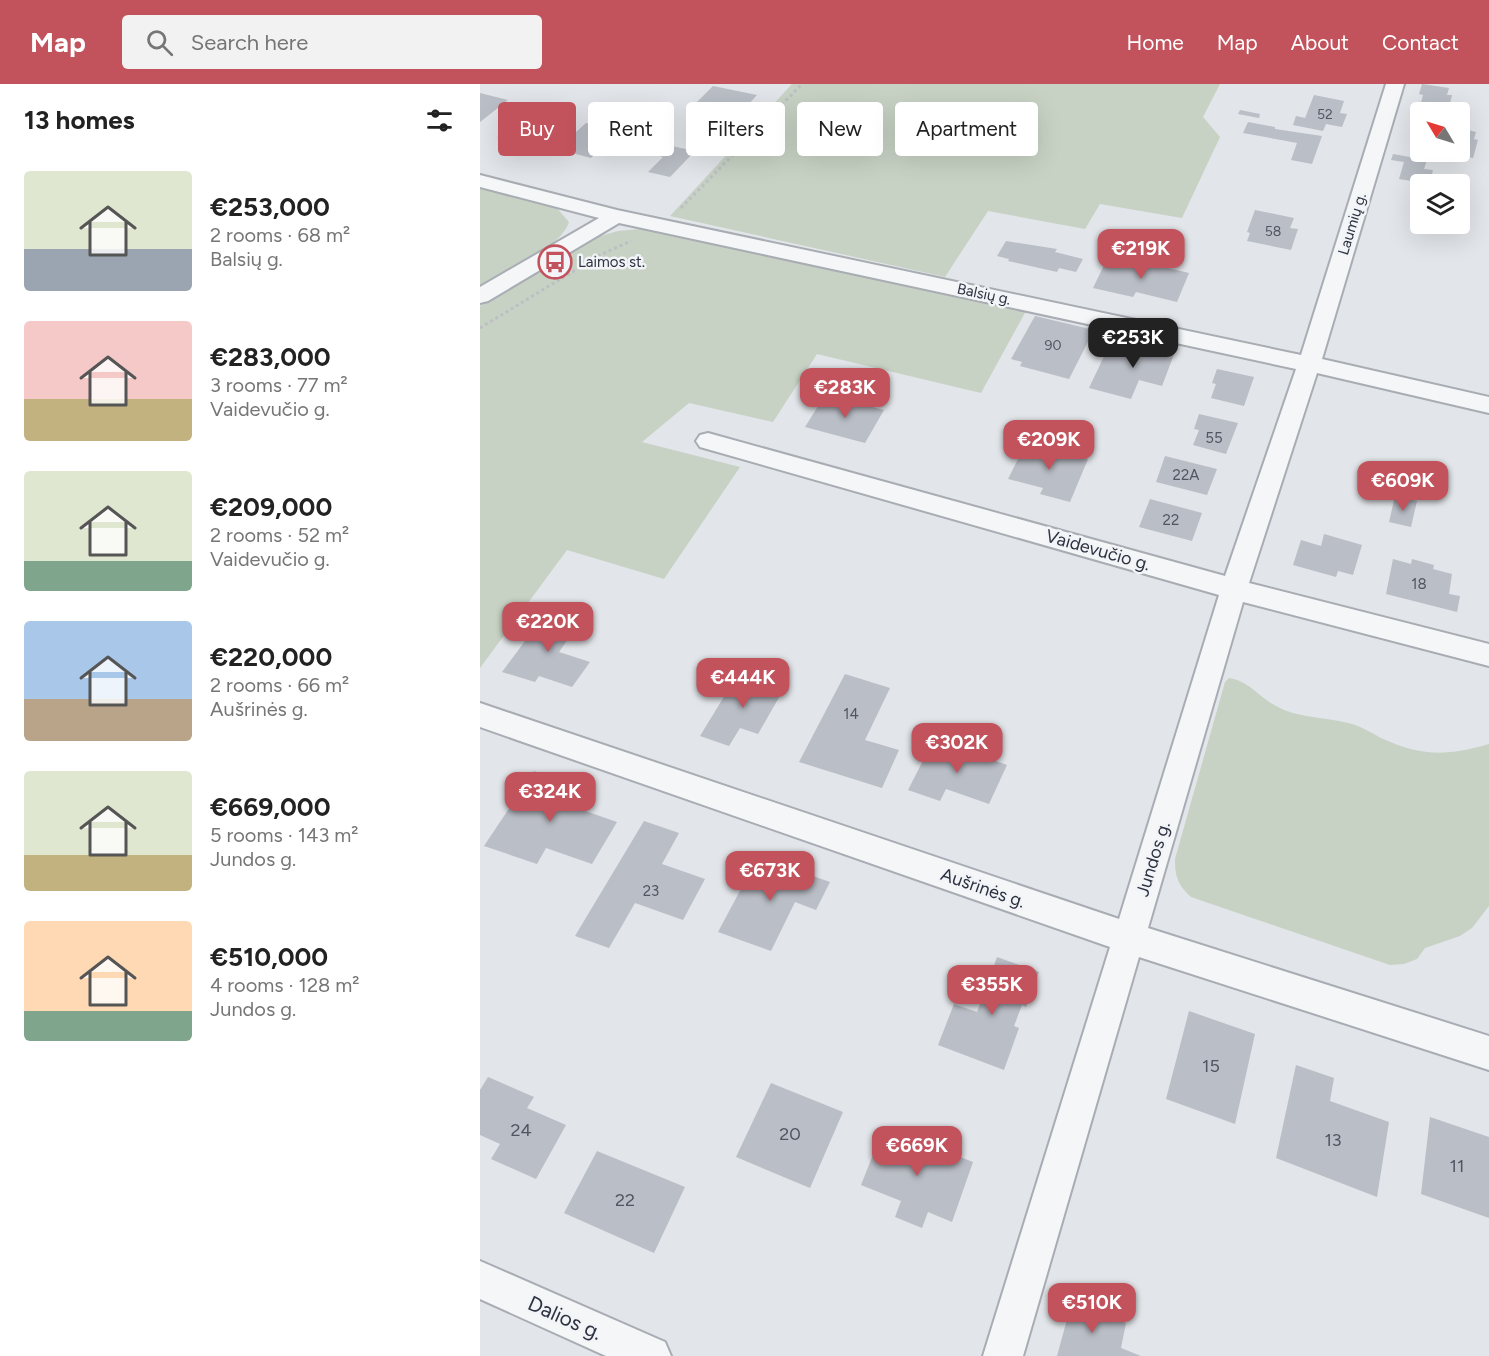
<!DOCTYPE html>
<meta charset="utf-8">
<style>
body{margin:0;font-family:Figtree,sans-serif;background:#f2f2f2;color:#222;height:100vh;display:flex;flex-direction:column;font-size:22px;white-space:nowrap}
*{box-sizing:border-box;margin:0}
p{font-size:20px;color:#767676}
.icon{flex:none;width:33px;height:33px;fill:none;stroke:currentColor;stroke-width:2;stroke-linecap:round;stroke-linejoin:round}
.map{position:relative;flex:1;overflow:hidden}
.panel{display:flex;flex-direction:column;background:#fff;width:480px}
.panel>*{flex:none}
.top-card{position:absolute;left:18px;top:18px;width:570px;height:54px;display:flex;gap:12px}
.needle{width:39px;rotate:308deg}
.fabs{position:absolute;left:930px;top:18px;display:grid;gap:12px}
.fabs a{display:grid;place-items:center;width:60px;height:60px;border-radius:6px;background:#fff;box-shadow:0 6px 24px #0002;font-size:30px}
.price{position:absolute;translate:-50% -51px;padding:0 14px;border-radius:12px;background:#c2535d;color:#fff;font-size:20px;line-height:39px;filter:drop-shadow(0 2px 3px #0008)}
.price::after{content:'';position:absolute;left:50%;top:36px;width:18px;height:14px;margin-left:-9px;background:inherit;clip-path:polygon(0 0,100% 0,50% 100%)}
.price.selected{background:#222;color:#fff}
ul{padding:0;list-style:none}
li{display:flex;align-items:center;gap:18px;height:150px;padding:0 24px}
li span{display:grid;place-items:center;flex:none;width:168px;height:120px;border-radius:6px;color:#555}
li>.icon{margin-inline-start:auto}
span .icon{width:72px;height:72px;fill:#fffc;stroke-width:1}
li b{font-size:26px}
h2{display:flex;justify-content:space-between;align-items:center;height:72px;padding:0 24px;font-size:26px}
.pill{padding:0 21px;border-radius:6px;background:#fff;box-shadow:0 6px 24px #0002;font-size:21px;line-height:54px}
.pill.selected{background:#c2535d;color:#fff}
header{display:flex;align-items:center;gap:36px;box-sizing:border-box;height:84px;padding:0 30px;background:#c2535d;color:#fff}
header strong{font-size:28px}
nav{display:flex;gap:33px;margin-inline-start:auto;font-size:21px}
.search{width:420px;height:54px;background:#f2f2f2;display:flex;align-items:center;gap:15px;box-sizing:border-box;padding:0 21px;border-radius:6px;color:#767676;font-size:22px}
main{display:flex;flex:1;min-height:0}
.map>svg:first-child{display:block}
.green{fill:#c7d2c4}
.building{fill:#babec6}
.lines{fill:none;stroke-linecap:round;stroke-linejoin:round}
.minor-casing{stroke:#a8acb3;stroke-width:4}
.path{stroke:#bdbfc4;stroke-width:3;stroke-dasharray:3 3;stroke-linecap:butt}
.minor{fill:#f5f6f8;fill-rule:evenodd}
.labels{text-anchor:middle;stroke-width:5;stroke-linejoin:round;paint-order:stroke}
.far-number-label{font-size:14px;fill:#505562}
.far-street-label{font-size:15px;fill:#2c3240;stroke:#f2f4f7}
.far-poi-label{font-size:15px;fill:#2c3240;stroke:#f2f4f7;text-anchor:start}
.number-label{font-size:15px;fill:#505562}
.street-label{font-size:18px;fill:#2c3240;stroke:#f2f4f7}
.near-number-label{font-size:18px;fill:#505562}
.near-street-label{font-size:21px;fill:#2c3240;stroke:#f2f4f7}
</style>
<header>
<strong>Map</strong>
<div class="search"><svg class="icon" aria-label="search" viewBox="0 0 24 24"><circle cx="10" cy="10" r="6"/><path d="M15 15l6 6"/></svg>Search here</div>
<nav><a>Home</a><a>Map</a><a>About</a><a>Contact</a></nav>
</header>
<main>
<section class="panel">
<h2>13 homes<svg class="icon" aria-label="filters" viewBox="0 0 24 24"><path d="M4 7h16M4 17h16"/><circle cx="9" cy="7" r="2"/><circle cx="15" cy="17" r="2"/></svg></h2>
<ul>
<li><span style="background:linear-gradient(#dfe7d0 65%,#9aa5b1 0)"><svg class="icon" aria-label="home" viewBox="0 0 24 24"><path d="M3 11l9-7 9 7M6 9v11h12V9"/></svg></span><div><b>€253,000</b><p>2 rooms · 68 m²</p><p>Balsių g.</p></div></li>
<li><span style="background:linear-gradient(#f6c9c9 65%,#c2b280 0)"><svg class="icon" aria-label="home" viewBox="0 0 24 24"><path d="M3 11l9-7 9 7M6 9v11h12V9"/></svg></span><div><b>€283,000</b><p>3 rooms · 77 m²</p><p>Vaidevučio g.</p></div></li>
<li><span style="background:linear-gradient(#dfe7d0 75%,#7fa58c 0)"><svg class="icon" aria-label="home" viewBox="0 0 24 24"><path d="M3 11l9-7 9 7M6 9v11h12V9"/></svg></span><div><b>€209,000</b><p>2 rooms · 52 m²</p><p>Vaidevučio g.</p></div></li>
<li><span style="background:linear-gradient(#a9c7e8 65%,#b9a48a 0)"><svg class="icon" aria-label="home" viewBox="0 0 24 24"><path d="M3 11l9-7 9 7M6 9v11h12V9"/></svg></span><div><b>€220,000</b><p>2 rooms · 66 m²</p><p>Aušrinės g.</p></div></li>
<li><span style="background:linear-gradient(#dfe7d0 70%,#c2b280 0)"><svg class="icon" aria-label="home" viewBox="0 0 24 24"><path d="M3 11l9-7 9 7M6 9v11h12V9"/></svg></span><div><b>€669,000</b><p>5 rooms · 143 m²</p><p>Jundos g.</p></div></li>
<li><span style="background:linear-gradient(#ffd9b3 75%,#7fa58c 0)"><svg class="icon" aria-label="home" viewBox="0 0 24 24"><path d="M3 11l9-7 9 7M6 9v11h12V9"/></svg></span><div><b>€510,000</b><p>4 rooms · 128 m²</p><p>Jundos g.</p></div></li>
</ul>
</section>
<div class="map">
<svg width="1009" height="1272" viewBox="0 0 1009 1272">
<rect width="100%" height="100%" fill="#e2e5e9"/>
<path class="green" d="M312 0H740L723 33 740 53 702 134 620 120 605 145 508 127 465 193 190 132Z
M0 103 75 122 89 138C81 164 24 189 0 203Z
M160 145 546 227 501 309 337 270 293 338 209 319 162 358 260 383 184 495 87 466 0 584V222L117 153 138 147Z
M749 594C769 597 779 613 796 622 817 634 845 633 868 639 881 642 890 648 901 654 943 673 966 672 1009 660V822L992 844 980 852 945 864 937 875 924 880 910 881 711 813C698 801 695 793 695 775L745 598Z"/>
<path class="building" d="M942 0 969 4 967 11H972L968 28 939 26 943 11 939 10Z
M233 2 277 11 266 23 251 20 241 31 211 24Z
M0 9 28 16 0 38Z
M834 11 864 17 860 29 867 30 862 43 846 40 843 47 813 41 816 32 825 34Z
M53 23 96 32 79 48 54 42 36 58 17 54Z
M760 26 780 30 779 34 758 30Z
M768 38 795 43V45L842 52 832 80 811 76 817 59 763 49Z
M106 39 139 47 111 74 77 65Z
M980 44 996 48 994 55 998 56 993 74 964 69 980 68Z
M178 59 215 67 190 93 168 88 183 73 168 69Z
M913 70 947 76 944 85 953 86 950 100 919 95 924 78 911 76Z
M775 126 814 134 810 144 818 145 811 166 767 157 770 149 767 148Z
M526 157 577 165 575 168 603 175 596 188 579 184 577 188 528 177 529 175 517 172Z
M628 173 665 182 667 179 709 189 697 218 656 208 653 213 613 204Z
M555 232 614 246 589 295 540 282 542 278 531 275Z
M659 256 696 265 682 302 659 296 651 315 609 304 627 266 652 272Z
M737 285 774 293 764 322 731 314 736 300 732 299Z
M345 311 404 326 385 359 325 343Z
M719 330 758 339 746 370 713 361 719 346 714 345Z
M546 359 608 375 590 418 560 410 563 404 528 395Z
M685 372 737 385 727 411 676 398Z
M915 412 937 417 931 443 909 438Z
M670 415 722 429 712 457 659 443Z
M844 450 882 461 873 491 858 487 856 493 813 481 821 456 841 462Z
M913 475 931 480 932 475 954 481 953 485 972 490 969 510 980 512 977 528 906 510Z
M68 526 101 536 79 568 110 578 92 603 59 592 55 598 22 588Z
M259 588 305 603 278 650 260 644 249 662 220 652Z
M365 590 410 604 385 656 419 666 402 704 319 678Z
M454 655 527 681 509 720 466 705 460 717 428 706Z
M54 687 103 704 91 722 137 738 112 780 66 764 57 780 4 762Z
M164 737 199 749 182 780 225 795 203 836 155 819 129 864 95 852Z
M278 773 350 798 336 826 315 818 291 867 238 848Z
M517 873 559 888 546 923 542 921 534 942 539 944 524 986 458 961 474 920 497 928Z
M709 927 775 950 755 1040 686 1015Z
M816 981 854 994 850 1017 909 1038 897 1113 796 1074Z
M8 993 54 1013 47 1024 86 1041 56 1095 11 1075 20 1060 0 1051V1006Z
M291 999 363 1028 330 1104 256 1073Z
M950 1033 1009 1053V1134L941 1110Z
M404 1043 493 1078 472 1138 448 1128 442 1144 415 1133 421 1117 381 1101Z
M117 1067 205 1103 174 1169 84 1129Z
M592 1217 646 1239 641 1264 661 1272H577Z"/>
<g class="lines">
<g class="minor-casing">
<path id="minor" d="M906 0H924L842 275 1009 313V329L837 289 769 499 1009 560V582L763 518 668 844 1009 952V986L659 873 543 1272H503L630 863 0 643V619L639 835 739 511 220 363 216 357 220 351 228 349 745 492 816 285 139 139 8 217 0 219V203L119 134 0 103V91L137 126 821 271Z
M0 1177 185 1258 191 1272H126L0 1215Z"/>
</g>
<path class="path" d="M201 124 322 0
M0 244 120 171 151 157"/>
<use href="#minor" class="minor"/>
</g>
<defs>
<g id="bus-ring" transform="scale(1.725)"><circle r="9.5" fill="#f2f4f7" stroke="#c2535d" stroke-width="1.5"/><path d="M-5-6H5V4H4V6H2V4H-2V6H-4V4H-5ZM-3.5-4V0h7V-4ZM-3.5 1.2v1.5H-2V1.2ZM2 1.2v1.5H3.5V1.2Z" fill="#c2535d"/></g>
</defs>
<g fill-rule="evenodd">
<use href="#bus-ring" x="75" y="178"/>
</g>
<g class="labels">
<g class="far-number-label">
<text x="845" y="35">52</text>
<text x="793" y="152">58</text>
<text x="573" y="266">90</text>
</g>
<g class="far-street-label">
<text transform="translate(872 140) rotate(-73)" y="5">Laumių g.</text>
<text transform="translate(504 210) rotate(12)" y="5">Balsių g.</text>
</g>
<g class="far-poi-label">
<text x="98" y="183">Laimos st.</text>
</g>
<g class="number-label">
<text x="734" y="359">55</text>
<text x="706" y="396">22A</text>
<text x="691" y="441">22</text>
<text x="939" y="505">18</text>
<text x="371" y="635">14</text>
<text x="171" y="812">23</text>
</g>
<g class="street-label">
<text transform="translate(618 466) rotate(16)" y="6">Vaidevučio g.</text>
<text transform="translate(673 775) rotate(-73)" y="6">Jundos g.</text>
<text transform="translate(503 804) rotate(19)" y="6">Aušrinės g.</text>
</g>
<g class="near-number-label">
<text x="731" y="988">15</text>
<text x="41" y="1052">24</text>
<text x="310" y="1056">20</text>
<text x="853" y="1062">13</text>
<text x="977" y="1088">11</text>
<text x="145" y="1122">22</text>
</g>
<g class="near-street-label">
<text transform="translate(85 1234) rotate(24)" y="7">Dalios g.</text>
</g>
</g>
</svg>
<div class="fabs">
<a><svg class="needle" viewBox="-14 -14 28 28"><path d="M0-13l5 13h-10z" fill="#e53935"/><path d="M0 13l5-13h-10z" fill="#767676"/></svg></a>
<a><svg class="icon" aria-label="layers" viewBox="0 0 24 24"><path d="M12 4l9 5-9 5-9-5zM3 14l9 5 9-5"/></svg></a>
</div>
<b class="price" style="left:661px;top:196px">€219K</b>
<b class="price selected" style="left:653px;top:285px">€253K</b>
<b class="price" style="left:365px;top:335px">€283K</b>
<b class="price" style="left:569px;top:387px">€209K</b>
<b class="price" style="left:923px;top:428px">€609K</b>
<b class="price" style="left:68px;top:569px">€220K</b>
<b class="price" style="left:263px;top:625px">€444K</b>
<b class="price" style="left:477px;top:690px">€302K</b>
<b class="price" style="left:70px;top:739px">€324K</b>
<b class="price" style="left:290px;top:818px">€673K</b>
<b class="price" style="left:512px;top:932px">€355K</b>
<b class="price" style="left:437px;top:1093px">€669K</b>
<b class="price" style="left:612px;top:1250px">€510K</b>
<div class="top-card">
<a class="pill selected">Buy</a>
<a class="pill">Rent</a>
<a class="pill">Filters</a>
<a class="pill">New</a>
<a class="pill">Apartment</a>
</div>
</div>
</main>
